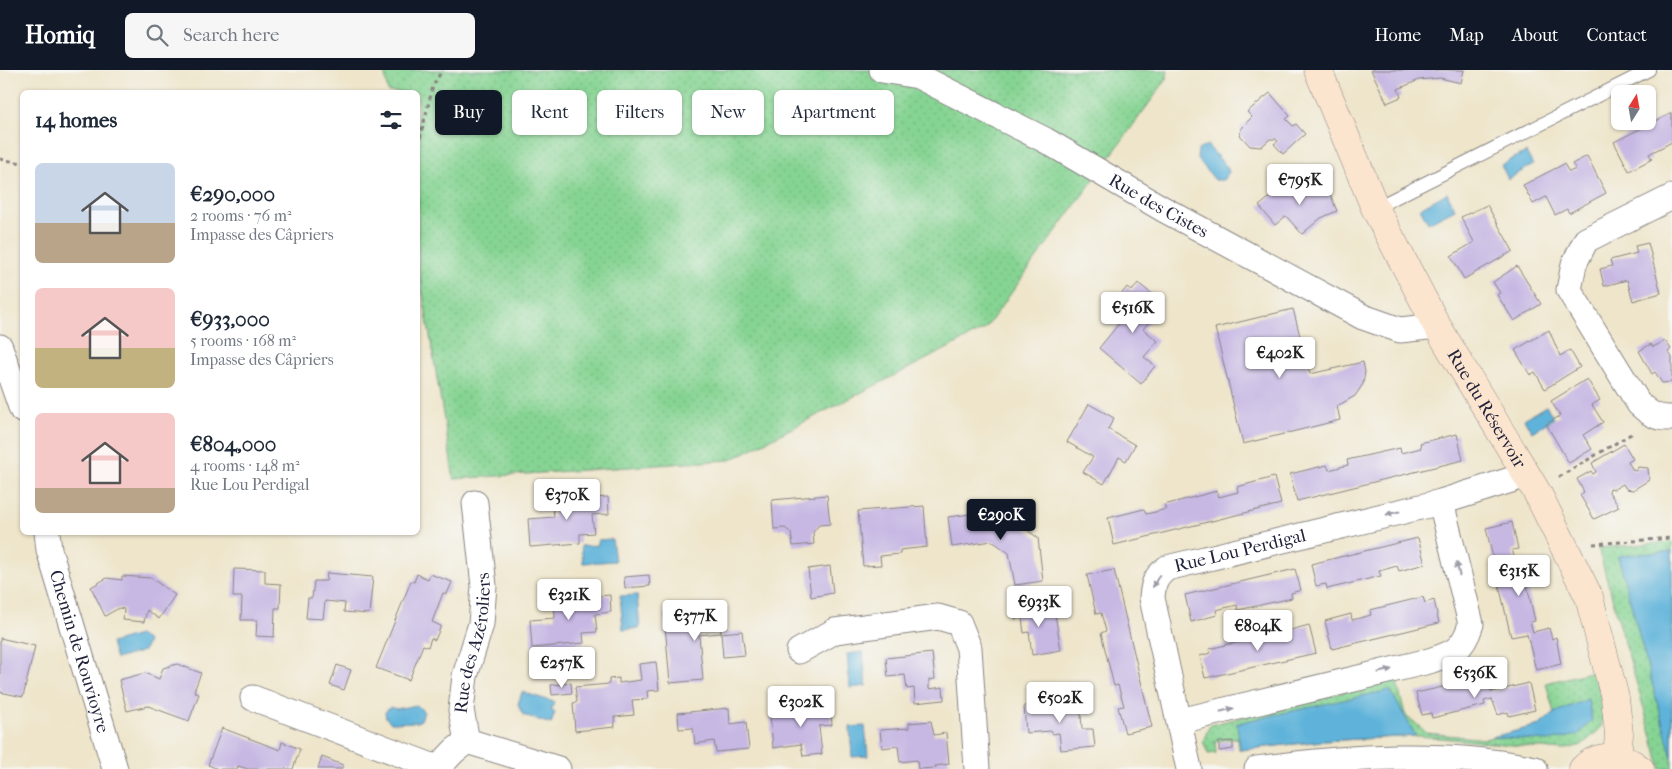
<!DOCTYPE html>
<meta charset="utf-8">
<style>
body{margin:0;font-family:"IM FELL French Canon",serif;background:#f6f6f7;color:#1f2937;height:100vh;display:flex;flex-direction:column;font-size:19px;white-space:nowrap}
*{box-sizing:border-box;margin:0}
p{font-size:16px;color:#747a83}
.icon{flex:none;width:28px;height:28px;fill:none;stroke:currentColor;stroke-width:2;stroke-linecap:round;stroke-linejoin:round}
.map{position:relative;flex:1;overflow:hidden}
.panel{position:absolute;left:20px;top:20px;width:400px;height:445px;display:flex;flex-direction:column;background:#fff;border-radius:8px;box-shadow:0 1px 4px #0004}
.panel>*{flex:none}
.top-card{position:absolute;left:435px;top:20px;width:475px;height:45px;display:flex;gap:10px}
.needle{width:32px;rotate:11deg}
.controls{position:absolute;left:1611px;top:15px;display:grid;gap:10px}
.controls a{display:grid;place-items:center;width:45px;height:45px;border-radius:8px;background:#fff;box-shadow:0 1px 4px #0004;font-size:25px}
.price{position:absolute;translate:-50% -42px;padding:0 11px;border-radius:5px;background:#fff;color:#222;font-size:16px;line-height:32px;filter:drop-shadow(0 1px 2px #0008)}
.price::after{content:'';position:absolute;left:50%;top:30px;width:15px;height:11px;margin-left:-8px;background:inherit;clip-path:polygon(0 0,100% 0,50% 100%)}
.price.selected{background:#111827;color:#fff}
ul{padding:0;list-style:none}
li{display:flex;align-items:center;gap:15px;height:125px;padding:0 15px}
li span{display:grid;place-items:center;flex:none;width:140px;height:100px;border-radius:8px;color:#555}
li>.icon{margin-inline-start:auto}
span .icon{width:60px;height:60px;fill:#fffc;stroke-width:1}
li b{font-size:21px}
h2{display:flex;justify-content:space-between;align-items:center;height:60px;padding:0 15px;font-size:21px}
.pill{padding:0 18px;border-radius:8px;background:#fff;box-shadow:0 1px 4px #0004;font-size:18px;line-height:45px}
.pill.selected{background:#111827;color:#fff}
header{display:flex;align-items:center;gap:30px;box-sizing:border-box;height:70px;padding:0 25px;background:#111827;color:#fff}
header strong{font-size:24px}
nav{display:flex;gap:28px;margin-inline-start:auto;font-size:18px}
.search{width:350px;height:45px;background:#f6f6f7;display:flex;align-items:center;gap:12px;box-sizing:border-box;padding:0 18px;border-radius:8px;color:#747a83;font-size:19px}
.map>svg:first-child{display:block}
.grass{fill:url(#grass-dots);stroke:#547b67}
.water{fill:#5eb3da;stroke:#406a8a}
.building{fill:#c6b7e3}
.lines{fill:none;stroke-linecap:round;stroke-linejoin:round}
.lane-casing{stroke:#888482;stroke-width:14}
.street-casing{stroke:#888482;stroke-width:27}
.secondary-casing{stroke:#888482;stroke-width:29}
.path{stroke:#888482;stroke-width:3;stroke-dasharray:4 4;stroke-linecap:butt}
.lane{stroke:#fff;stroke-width:12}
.street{stroke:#fff;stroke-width:25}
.secondary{stroke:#fbe5cf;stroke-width:28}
.oneway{fill:#9c9ca7}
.labels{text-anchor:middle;stroke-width:4;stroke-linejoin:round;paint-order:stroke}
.street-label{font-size:18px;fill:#22223b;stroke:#f6f6f2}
</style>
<header>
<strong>Homiq</strong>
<div class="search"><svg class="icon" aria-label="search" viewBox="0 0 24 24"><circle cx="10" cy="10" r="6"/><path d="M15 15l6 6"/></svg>Search here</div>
<nav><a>Home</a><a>Map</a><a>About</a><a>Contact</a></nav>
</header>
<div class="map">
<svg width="1672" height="699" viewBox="0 0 1672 699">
<defs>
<pattern id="grass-dots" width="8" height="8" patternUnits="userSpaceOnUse" patternTransform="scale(1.25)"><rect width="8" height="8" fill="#86d493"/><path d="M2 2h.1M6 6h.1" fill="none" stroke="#73b680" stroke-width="1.8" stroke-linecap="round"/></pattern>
</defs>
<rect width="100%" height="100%" fill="#f6f6f2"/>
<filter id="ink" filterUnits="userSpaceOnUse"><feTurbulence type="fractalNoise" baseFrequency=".02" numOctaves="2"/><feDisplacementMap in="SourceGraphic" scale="10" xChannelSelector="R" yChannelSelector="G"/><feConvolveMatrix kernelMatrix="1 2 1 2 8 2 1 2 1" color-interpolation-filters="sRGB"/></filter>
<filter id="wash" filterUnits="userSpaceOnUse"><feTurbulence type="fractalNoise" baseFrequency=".0096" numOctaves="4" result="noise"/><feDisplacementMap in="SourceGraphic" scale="20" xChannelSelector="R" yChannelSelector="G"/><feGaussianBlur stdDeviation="1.12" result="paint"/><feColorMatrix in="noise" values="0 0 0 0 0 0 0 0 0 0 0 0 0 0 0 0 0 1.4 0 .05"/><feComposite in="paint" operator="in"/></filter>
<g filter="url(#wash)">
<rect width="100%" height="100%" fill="#eee5ca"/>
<path class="grass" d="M384 0H1168L1166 10 985 259 730 390 454 409 418 195V22H388Z
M1672 472V699H1661L1598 478Z
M1594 601 1604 638 1601 658 1582 675 1562 680 1420 666 1322 671 1239 680 1237 668 1215 671 1216 683 1208 684 1203 671 1210 655 1396 609 1405 644 1427 663 1485 669 1540 655 1554 643 1546 613Z"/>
<path class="water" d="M1207 75 1227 97 1229 102 1223 110H1215L1197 88 1198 80Z
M1526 82 1533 95 1508 109 1501 95Z
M1447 123 1455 139 1428 153 1420 138Z
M1546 336 1554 348 1532 362 1524 349Z
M612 469 615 491 583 493 581 476 598 475V470Z
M1672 481V688L1618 486Z
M637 525 640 558 623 560 620 526Z
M139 565 148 571 144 581 116 589 111 573Z
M863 582 866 616 850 618 847 584Z
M1390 620 1416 666 1322 671 1240 680 1237 653Z
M522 622 554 632 551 640 555 642 551 654 523 645 518 634Z
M1588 629 1592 650 1578 665 1548 671 1492 667 1540 655 1554 643Z
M417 635 424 642 421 650 417 652 391 653 386 648 385 642 390 637 396 639Z
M865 656 868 686 852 687 850 657Z"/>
<g id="blocks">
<path class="building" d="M1371 0H1464L1461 13 1440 8 1419 10 1398 19 1401 27 1387 33Z
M1270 23 1290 46 1286 49 1293 56 1296 54 1305 64 1283 84 1274 74 1278 71 1276 69H1270L1261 77 1250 76 1240 65 1241 58 1252 47 1247 42Z
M1672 43V72L1649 84 1652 89 1629 101 1614 72Z
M1587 86 1606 123 1569 143 1567 139 1555 145 1546 127 1533 134 1523 115 1564 94 1569 102 1576 99 1572 94Z
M1324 109 1337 141 1321 148 1302 164 1286 146 1275 155 1259 136 1285 115 1294 126 1308 115Z
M1487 135 1513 181 1464 209 1451 186 1474 172 1461 147Z
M1648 173 1661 223 1633 231 1627 210 1604 216 1600 199 1612 196 1610 190 1637 183 1635 176Z
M1517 196 1541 234 1514 251 1497 225 1500 223 1493 212Z
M1138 213 1152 224 1145 232 1158 242 1143 259 1158 271 1144 287 1155 296 1141 314 1099 278 1127 244 1114 233 1127 217 1132 221Z
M1293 239 1310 304 1363 292 1365 302 1363 314 1355 326 1337 336 1340 350 1243 374 1215 258Z
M1549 260 1560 286 1570 280 1580 297 1545 319 1535 302 1530 305 1515 280Z
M1665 271 1671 279 1668 282 1672 287V312L1662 313 1655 302 1652 304 1639 281 1651 274 1653 277Z
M1587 309 1600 330 1592 335 1603 352 1583 365 1592 379 1569 393 1546 354 1560 346 1551 331Z
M1089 334 1114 348 1108 359 1135 375 1126 391 1119 387 1104 414 1083 402 1093 387 1067 372Z
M1457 364 1463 390 1297 431 1290 404 1327 395 1329 400 1348 395 1347 390 1400 378 1401 383 1421 378 1420 373Z
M1624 374 1633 389 1628 392 1633 400 1636 401 1638 397 1648 398 1649 410 1633 420 1626 419 1623 414 1614 419 1610 418 1609 422 1619 437 1594 449 1580 425 1584 422 1577 409 1591 401 1593 404 1596 402 1592 393Z
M1274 407 1281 434 1114 475 1108 448 1144 439 1146 444 1155 442 1166 439 1164 435 1217 421 1219 427 1238 422 1237 417Z
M568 424H577V429L608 427 609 444 592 445 594 463 580 464V473L530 477 528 449 554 447 552 430 568 429Z
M827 425 830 454 819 455 813 462 814 474 793 476 791 463 785 458 774 459 772 430Z
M924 436 927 477 900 480V484L880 486 881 495 863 496 858 441Z
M1000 440 1038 468 1043 511 1015 515 1009 483 992 471 952 477 948 447Z
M1512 452 1518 479 1512 480 1518 499 1523 498 1535 551 1530 552 1533 562 1549 558 1552 569 1556 567 1561 594 1536 600 1527 564 1511 567 1486 458Z
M1418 468 1425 494 1399 501 1397 496 1379 501 1381 506 1327 519 1326 514 1316 516 1311 494Z
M830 496 833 523 811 527 808 499Z
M234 499 265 500V513L281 514 280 538H275L274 567 256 566 257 550H241L242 527H233Z
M1295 499 1301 520 1291 523 1292 528 1238 540 1237 535 1216 540 1217 545 1191 552 1185 525Z
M1114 500 1152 657 1125 663 1118 637 1124 636 1118 615 1114 616 1101 563 1106 561 1101 543 1096 544 1087 505Z
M327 503 373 507 369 544 344 542 345 533 325 531 323 549 306 548 308 528H312L314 511H326Z
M417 504 428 509 430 504 452 512 447 524 443 523 432 552 441 556 435 570 431 568 428 577 423 575 409 610 376 598 411 511 414 512Z
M649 505 650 516 625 518 624 507Z
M122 506 151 508 175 525 159 549 147 540 144 552 123 550 124 539 119 538 105 546 91 517 107 508 122 510Z
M576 523 577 528 610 525 611 542 595 544 597 562 583 563 584 573 532 578 530 550 555 548 554 530 568 528V524Z
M1423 527 1425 533 1434 530 1439 553 1332 579 1325 551 1351 544 1352 550 1371 545 1370 540Z
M1040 531 1042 545 1055 544 1061 580 1032 585 1029 562 1024 563 1022 548 1015 549 1013 535Z
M713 539 719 546 721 563 742 561 745 585 723 587 721 563 699 565 703 610 670 613 664 543Z
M1309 555 1316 583 1205 608 1200 586 1210 583 1209 579 1262 566 1263 571 1284 566 1283 562Z
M0 568 35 576 23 627 0 622Z
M932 583 935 609 929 610V619L943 617 944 630 915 633 914 618 907 619 905 605 888 607 886 588Z
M656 592 659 620 647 621 648 629 632 630 634 645 614 647 615 657 575 661 573 633 577 632 575 617 609 614V609L619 608V613L641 610 639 594Z
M177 594 201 603 194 621 199 624 189 651 148 636 127 641 119 610 145 603 159 609 163 598Z
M337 595 351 600 344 620 330 615Z
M1487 607 1491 622 1529 613 1535 640 1509 646 1508 642 1498 645 1492 629 1484 631 1485 635 1432 648 1431 643 1422 645 1416 623Z
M571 613 572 623 552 625 551 615Z
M830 629 832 655 819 656 822 684 803 686 801 674 773 678 770 644 817 638 816 632Z
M1080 631 1082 659H1093L1095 677 1061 680 1059 663 1052 664 1051 661 1026 663 1024 636Z
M729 638 730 654 746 652 749 679 716 682 714 671 695 674 693 658 679 659 678 643Z
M931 651 934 665 946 663 949 694 935 696 936 698 918 699 917 690 900 692 898 676 882 678 880 660 909 658V653Z
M222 658 280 680 282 672 300 679 293 699H248L238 696 237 699H218L208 695Z
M1233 671V679L1219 681V672Z
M322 687 343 695 341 699H318Z"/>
</g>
</g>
<g filter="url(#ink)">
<use href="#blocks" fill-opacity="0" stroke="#888482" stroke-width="1"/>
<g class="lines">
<g class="lane-casing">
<path id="lane" d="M1375 138 1649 0"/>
</g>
<g class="street-casing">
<g id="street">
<path id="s1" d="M882 0 918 6 1045 70 1163 139 1363 247 1400 260 1437 256"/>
<path d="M1672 127 1586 170 1574 194 1569 220 1639 334C1650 344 1657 349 1672 348"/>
<path d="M0 277 22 340"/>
<path id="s2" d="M47 462 49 480 115 699"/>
<path d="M799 581 835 561 938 547 959 553 969 578 977 699"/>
<path d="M253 628 437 698"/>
<path d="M1180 651 1429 591C1454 583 1463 580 1471 554L1441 432"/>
<path d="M467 671 558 699"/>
<path id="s3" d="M437 699 454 681 467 671 461 640 465 606 481 554 484 516 475 433"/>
<path id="s4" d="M1189 699 1152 528C1153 514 1155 507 1167 498L1441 432 1514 409 1525 403"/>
<path d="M1257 699C1349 686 1444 680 1535 699"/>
</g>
</g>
<g class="secondary-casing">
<g id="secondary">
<path id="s5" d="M1318 0 1375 138 1437 256 1538 424 1589 527 1615 628 1619 664 1617 688"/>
<path d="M1583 699C1599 682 1624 686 1640 699"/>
</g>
</g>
<path class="path" d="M418 76 433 16 442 0
M0 89 22 93
M1559 407 1631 364 1632 361
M1593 474 1672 468"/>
<use href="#lane" class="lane"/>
<use href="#street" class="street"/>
<use href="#secondary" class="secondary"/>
</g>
<defs><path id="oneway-solid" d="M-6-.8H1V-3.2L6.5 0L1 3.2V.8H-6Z" transform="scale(1.25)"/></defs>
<g class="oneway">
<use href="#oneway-solid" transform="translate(1393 443) rotate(166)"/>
<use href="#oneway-solid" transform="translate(1458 499) rotate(-103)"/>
<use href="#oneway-solid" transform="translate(1156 511) rotate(118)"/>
<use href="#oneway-solid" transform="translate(1385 601) rotate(-14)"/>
<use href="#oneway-solid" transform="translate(1227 640) rotate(-14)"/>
</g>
</g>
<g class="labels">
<g class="street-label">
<text dy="6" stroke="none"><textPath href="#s1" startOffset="310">Rue des Cistes</textPath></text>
<text dy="6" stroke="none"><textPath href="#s5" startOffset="379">Rue du Réservoir</textPath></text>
<text dy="6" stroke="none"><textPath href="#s4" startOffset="285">Rue Lou Perdigal</textPath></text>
<text dy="6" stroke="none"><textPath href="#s3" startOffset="141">Rue des Azéroliers</textPath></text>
<text dy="6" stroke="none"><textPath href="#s2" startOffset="124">Chemin de Rouvioyre</textPath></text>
</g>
</g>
</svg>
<div class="controls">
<a><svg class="needle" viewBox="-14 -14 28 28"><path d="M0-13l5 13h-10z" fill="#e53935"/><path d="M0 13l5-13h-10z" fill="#747a83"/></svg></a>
</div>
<b class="price" style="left:1300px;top:136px">€795K</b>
<b class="price" style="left:1133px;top:264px">€516K</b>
<b class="price" style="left:1280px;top:309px">€402K</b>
<b class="price" style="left:567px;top:451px">€370K</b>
<b class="price selected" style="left:1001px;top:471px">€290K</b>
<b class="price" style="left:1519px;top:527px">€315K</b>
<b class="price" style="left:569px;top:551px">€321K</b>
<b class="price" style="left:1039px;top:558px">€933K</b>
<b class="price" style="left:695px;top:572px">€377K</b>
<b class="price" style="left:1258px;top:582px">€804K</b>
<b class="price" style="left:562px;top:619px">€257K</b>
<b class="price" style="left:1475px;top:629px">€536K</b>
<b class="price" style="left:1060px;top:654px">€502K</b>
<b class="price" style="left:801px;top:658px">€302K</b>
<div class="top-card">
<a class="pill selected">Buy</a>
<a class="pill">Rent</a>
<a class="pill">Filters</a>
<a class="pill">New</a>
<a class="pill">Apartment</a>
</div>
<section class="panel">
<h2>14 homes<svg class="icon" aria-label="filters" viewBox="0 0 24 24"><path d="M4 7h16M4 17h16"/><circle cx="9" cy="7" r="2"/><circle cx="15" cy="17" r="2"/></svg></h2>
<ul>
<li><span style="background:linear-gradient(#c9d6e8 60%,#b9a48a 0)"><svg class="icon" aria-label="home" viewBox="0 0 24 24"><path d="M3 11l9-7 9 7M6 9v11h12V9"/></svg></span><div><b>€290,000</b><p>2 rooms · 76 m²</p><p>Impasse des Câpriers</p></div></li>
<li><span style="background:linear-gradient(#f6c9c9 60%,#c2b280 0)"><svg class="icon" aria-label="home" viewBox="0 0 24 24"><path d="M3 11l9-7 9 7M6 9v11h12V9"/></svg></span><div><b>€933,000</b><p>5 rooms · 168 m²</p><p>Impasse des Câpriers</p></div></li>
<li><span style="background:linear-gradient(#f6c9c9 75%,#b9a48a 0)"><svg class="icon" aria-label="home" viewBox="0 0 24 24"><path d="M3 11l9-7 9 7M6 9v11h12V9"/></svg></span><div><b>€804,000</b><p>4 rooms · 148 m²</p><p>Rue Lou Perdigal</p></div></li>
</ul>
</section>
</div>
